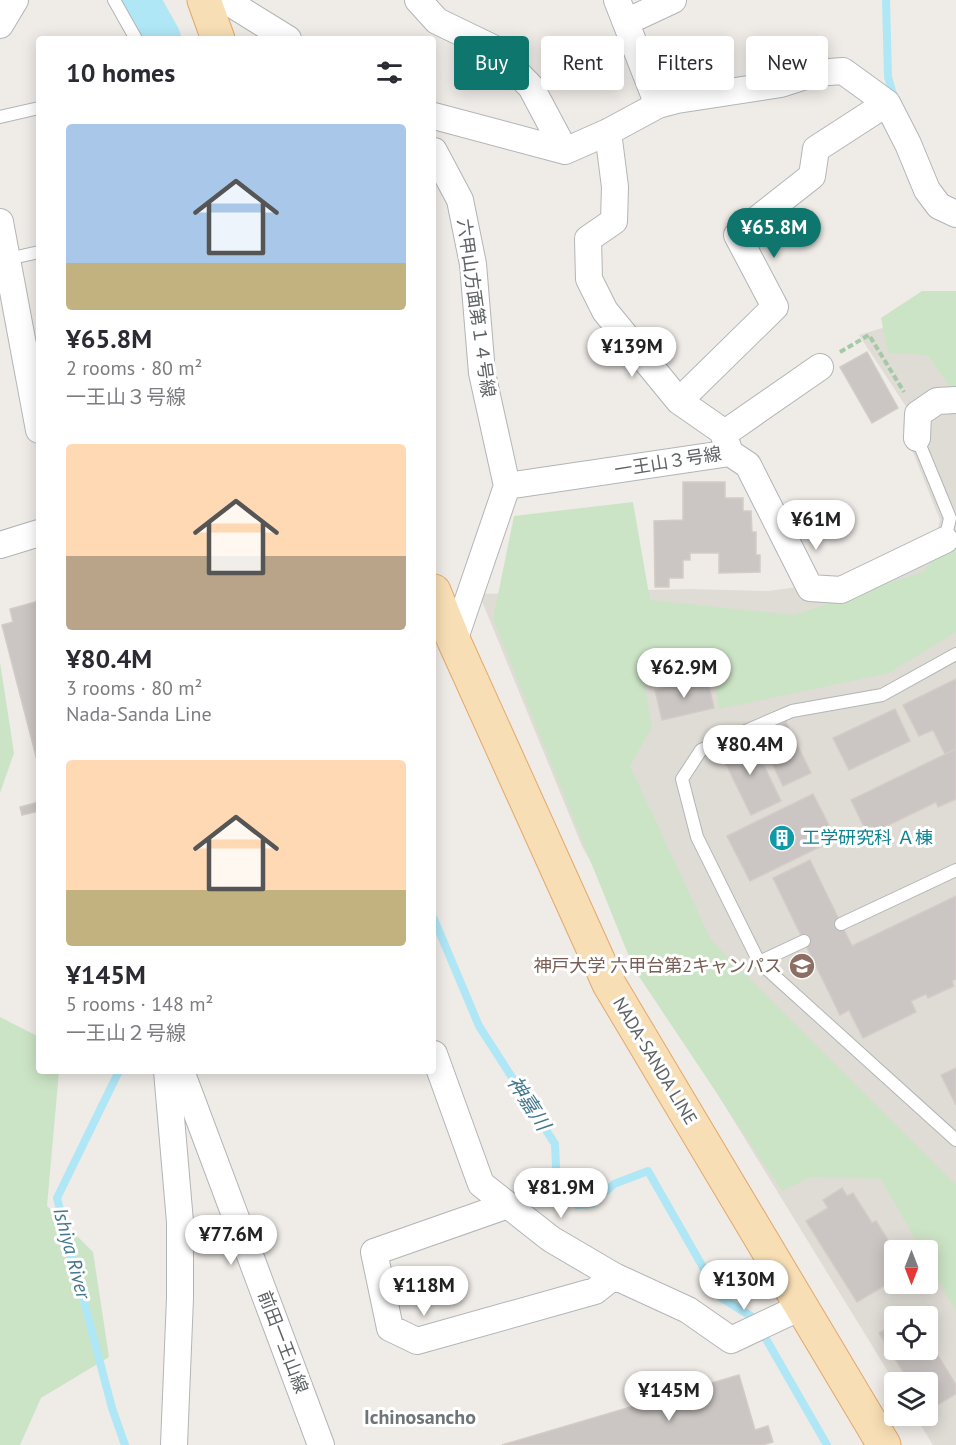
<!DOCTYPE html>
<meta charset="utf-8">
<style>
body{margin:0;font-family:"PT Sans","Noto Sans JP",sans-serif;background:#f7f7f7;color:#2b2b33;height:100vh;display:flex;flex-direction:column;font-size:22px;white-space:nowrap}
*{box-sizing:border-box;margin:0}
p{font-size:20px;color:#7c7c81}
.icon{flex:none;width:33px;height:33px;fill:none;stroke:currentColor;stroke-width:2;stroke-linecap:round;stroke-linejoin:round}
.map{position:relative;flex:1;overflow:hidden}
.panel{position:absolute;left:36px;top:36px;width:400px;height:1038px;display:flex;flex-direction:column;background:#fff;border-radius:6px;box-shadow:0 3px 15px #0003}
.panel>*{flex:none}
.top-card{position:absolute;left:454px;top:36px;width:411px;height:54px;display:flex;gap:12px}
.needle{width:39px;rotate:180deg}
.tools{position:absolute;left:884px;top:1240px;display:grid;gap:12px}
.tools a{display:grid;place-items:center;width:54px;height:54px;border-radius:6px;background:#fff;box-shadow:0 3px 15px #0003;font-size:30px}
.price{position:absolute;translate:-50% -51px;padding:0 14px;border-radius:21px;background:#fff;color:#222;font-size:20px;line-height:39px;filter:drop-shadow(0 2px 3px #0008)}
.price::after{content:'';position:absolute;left:50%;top:36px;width:18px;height:14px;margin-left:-9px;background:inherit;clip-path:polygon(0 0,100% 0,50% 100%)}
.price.selected{background:#0f766e;color:#fff}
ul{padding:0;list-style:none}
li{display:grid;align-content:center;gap:12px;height:318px;padding:0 30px}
li span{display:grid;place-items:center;height:186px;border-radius:6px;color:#555}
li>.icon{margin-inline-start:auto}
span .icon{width:108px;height:108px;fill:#fffc;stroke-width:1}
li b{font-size:26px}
h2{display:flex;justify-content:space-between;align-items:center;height:72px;padding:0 30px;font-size:26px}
.tag{padding:0 21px;border-radius:6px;background:#fff;box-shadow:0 3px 15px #0003;font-size:21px;line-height:54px}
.tag.selected{background:#0f766e;color:#fff}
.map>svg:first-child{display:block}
.education{fill:#dfdbd5;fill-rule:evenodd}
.green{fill:#cce4c6}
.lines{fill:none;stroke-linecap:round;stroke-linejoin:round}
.stream{stroke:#afe7f6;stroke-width:8}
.river{stroke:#afe7f6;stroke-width:48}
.building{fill:#cbc6c3;stroke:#d3ccc6;stroke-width:1.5}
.service-casing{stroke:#b2b5b7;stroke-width:14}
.minor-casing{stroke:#b2b5b7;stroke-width:28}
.primary-casing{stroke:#e3a86b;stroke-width:35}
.path{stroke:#a3c9a6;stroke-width:4;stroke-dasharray:6 3;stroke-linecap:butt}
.service{stroke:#fff;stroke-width:12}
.minor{stroke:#fff;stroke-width:26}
.primary{stroke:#f7deb4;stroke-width:33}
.labels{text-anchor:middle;stroke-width:6;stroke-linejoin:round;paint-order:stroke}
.street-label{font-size:18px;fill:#5e6365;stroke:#fff}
.culture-label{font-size:18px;fill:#0d838f;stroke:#fff;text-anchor:start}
.education-label{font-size:18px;fill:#785e54;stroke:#fff;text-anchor:end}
.water-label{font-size:20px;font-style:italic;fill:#43788e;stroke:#fff}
.neighbourhood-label{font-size:20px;font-weight:bold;fill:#6f7577;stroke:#fff}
</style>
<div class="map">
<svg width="956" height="1445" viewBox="0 0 956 1445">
<rect width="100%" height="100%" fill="#efebe7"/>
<path class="education" d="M956 306V1445H933L915 1416H927V1383H895L712 1085 582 846 479 594 689 589 768 591 835 582 937 533 940 520 903 427 907 408 859 335ZM894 1251H927V1284H894ZM894 1317H927V1350H894Z"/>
<path class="green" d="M922 291H956V402L947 382 927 355 888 353 881 318Z
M633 502 650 600 794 615 923 572 953 531H956V632L889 673 719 709 713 668 645 687 652 727 630 766 711 940 956 1185V1312L927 1260V1251H922L881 1179 811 1177 782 1191 634 969 493 619 514 516Z
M0 662 14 753 0 793Z
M0 1017 39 1037V1071H59L47 1206 93 1252 109 1357 41 1398 20 1445H0Z"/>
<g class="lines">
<path class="stream" d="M886 0 888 77 895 101
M434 919 479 1026 555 1144 557 1189 577 1205 592 1204 614 1184 648 1171 720 1297 754 1318 827 1445
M119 1071 57 1198 112 1408 125 1445"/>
<path class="river" d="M135 0 157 39"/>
</g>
<path class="building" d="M867 352 898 408 872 423 840 367Z
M683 482H725V498H743V511H751L752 532H756V555H760V572L719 573V553H690V560H683V578H669V587H655L654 521 683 520Z
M39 601V768L2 625 13 622 10 609Z
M707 678 714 708 662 720 655 690Z
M956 679V749L945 754 933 730 919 736 903 705Z
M895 709 910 741 849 770 833 738Z
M786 722 811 773 783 786 759 735Z
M750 737 781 801 751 815 720 752Z
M956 749V799L938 807 936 802 868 835 851 800Z
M813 794 836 839 750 881 727 836Z
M39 802V811L22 815 20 807Z
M810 860 852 946 956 896V979L952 981 954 986 928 998 926 994 911 1001 916 1012 863 1038 849 1010 840 1015 773 878Z
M956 1068V1105L941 1075Z
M842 1188 847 1196 853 1193 872 1223 876 1221 895 1251 894 1280 857 1302 806 1221 828 1208 823 1200Z
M894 1324V1350H927V1337L956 1385V1394L927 1411V1383H910L879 1333Z
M739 1375 755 1430 768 1426 773 1442 762 1445H502Z"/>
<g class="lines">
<g class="service-casing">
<path id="service" d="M114 0 136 39
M0 117 39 108
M8 259 39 252
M917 438 950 518 945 540
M956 654 882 695 792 711 701 750 682 779 697 837 759 962 956 1140
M841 924 956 870
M759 962 804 941"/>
</g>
<g class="minor-casing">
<path id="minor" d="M225 0 288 39
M418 0 437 21 493 48 531 87 565 151
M617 0 658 105
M626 22 673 0
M0 25 15 0
M434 116 565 151 608 132 658 105 677 100 781 84 815 73 843 71 887 103 908 144 927 190 939 206 956 214
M434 151 460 200 473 264 482 373 507 486 454 641
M0 222 39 430
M679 401 775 307 737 235 812 176 816 149 887 103
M725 433 820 367
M917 438 918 414 937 401 956 400
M730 453 748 465 810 588 841 590 945 540
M507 486 730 453 724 436 725 433 679 401 605 311 589 279 588 239 614 221 615 187 608 132
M0 545 39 533
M434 1054 481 1184 551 1239 614 1276 688 1310 731 1340 803 1306
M167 1071 180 1222V1298L174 1445
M181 1071 321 1445
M508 1205 374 1252 390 1328 417 1341 595 1291 614 1276"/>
</g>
<g class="primary-casing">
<path id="primary" d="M204 0 218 39
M434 591 454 641 609 984 884 1445"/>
</g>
<path class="path" d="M840 352 869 335 904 392"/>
<use href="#service" class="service"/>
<use href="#minor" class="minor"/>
<use href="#primary" class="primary"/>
</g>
<defs>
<g id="building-disc" transform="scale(1.35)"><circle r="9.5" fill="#0f9aa8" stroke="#fff"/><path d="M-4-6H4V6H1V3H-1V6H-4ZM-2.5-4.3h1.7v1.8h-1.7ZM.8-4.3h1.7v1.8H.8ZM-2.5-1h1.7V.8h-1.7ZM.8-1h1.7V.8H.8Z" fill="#fff"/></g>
<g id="university-disc" transform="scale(1.35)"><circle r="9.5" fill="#8d6e63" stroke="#fff"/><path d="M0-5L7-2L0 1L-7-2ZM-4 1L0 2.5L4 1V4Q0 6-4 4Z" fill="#fff"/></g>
</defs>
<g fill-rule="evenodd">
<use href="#building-disc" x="782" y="838"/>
<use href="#university-disc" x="802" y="966"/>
</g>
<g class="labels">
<g class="street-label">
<text transform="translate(476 308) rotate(82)" y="6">六甲山方面第１４号線</text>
<text transform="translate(668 462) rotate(-9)" y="6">一王山３号線</text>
<text transform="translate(655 1061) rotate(59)" y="6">NADA-SANDA LINE</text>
<text transform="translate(283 1342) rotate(69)" y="6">前田一王山線</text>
</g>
<g class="culture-label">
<text x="802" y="844">工学研究科 Ａ棟</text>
</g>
<g class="education-label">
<text x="782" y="972">神戸大学 六甲台第2キャンパス</text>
</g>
<g class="water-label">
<text transform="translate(529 1103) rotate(57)" y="7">神嘉川</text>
<text transform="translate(72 1253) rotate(75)" y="7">Ishiya River</text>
</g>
<g class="neighbourhood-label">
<text x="420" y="1424">Ichinosancho</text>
</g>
</g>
</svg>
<div class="tools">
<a><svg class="needle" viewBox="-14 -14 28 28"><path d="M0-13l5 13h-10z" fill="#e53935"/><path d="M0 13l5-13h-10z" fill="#7c7c81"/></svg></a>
<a><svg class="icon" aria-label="locate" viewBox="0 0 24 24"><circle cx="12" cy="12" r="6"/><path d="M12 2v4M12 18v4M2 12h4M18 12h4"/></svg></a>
<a><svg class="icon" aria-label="layers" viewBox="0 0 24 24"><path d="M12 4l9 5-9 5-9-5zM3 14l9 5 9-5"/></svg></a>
</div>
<b class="price selected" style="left:774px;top:259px">¥65.8M</b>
<b class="price" style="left:632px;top:378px">¥139M</b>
<b class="price" style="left:816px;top:551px">¥61M</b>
<b class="price" style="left:684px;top:699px">¥62.9M</b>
<b class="price" style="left:750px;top:776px">¥80.4M</b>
<b class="price" style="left:561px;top:1219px">¥81.9M</b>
<b class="price" style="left:231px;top:1266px">¥77.6M</b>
<b class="price" style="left:744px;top:1311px">¥130M</b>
<b class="price" style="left:424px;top:1317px">¥118M</b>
<b class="price" style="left:669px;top:1422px">¥145M</b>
<div class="top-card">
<a class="tag selected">Buy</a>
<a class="tag">Rent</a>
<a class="tag">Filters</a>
<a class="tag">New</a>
</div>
<section class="panel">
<h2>10 homes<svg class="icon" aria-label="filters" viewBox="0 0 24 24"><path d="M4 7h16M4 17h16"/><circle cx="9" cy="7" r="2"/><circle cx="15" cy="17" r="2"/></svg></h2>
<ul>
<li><span style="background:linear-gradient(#a9c7e8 75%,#c2b280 0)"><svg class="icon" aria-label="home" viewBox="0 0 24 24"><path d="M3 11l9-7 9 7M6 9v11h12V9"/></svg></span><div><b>¥65.8M</b><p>2 rooms · 80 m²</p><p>一王山３号線</p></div></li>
<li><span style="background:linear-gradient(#ffd9b3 60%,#b9a48a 0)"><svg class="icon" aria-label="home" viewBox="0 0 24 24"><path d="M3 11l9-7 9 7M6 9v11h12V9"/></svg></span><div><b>¥80.4M</b><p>3 rooms · 80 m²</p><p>Nada-Sanda Line</p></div></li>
<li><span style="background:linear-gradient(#ffd9b3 70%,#c2b280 0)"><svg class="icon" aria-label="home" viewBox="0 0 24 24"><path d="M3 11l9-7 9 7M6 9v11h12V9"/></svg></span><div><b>¥145M</b><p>5 rooms · 148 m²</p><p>一王山２号線</p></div></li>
</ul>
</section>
</div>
